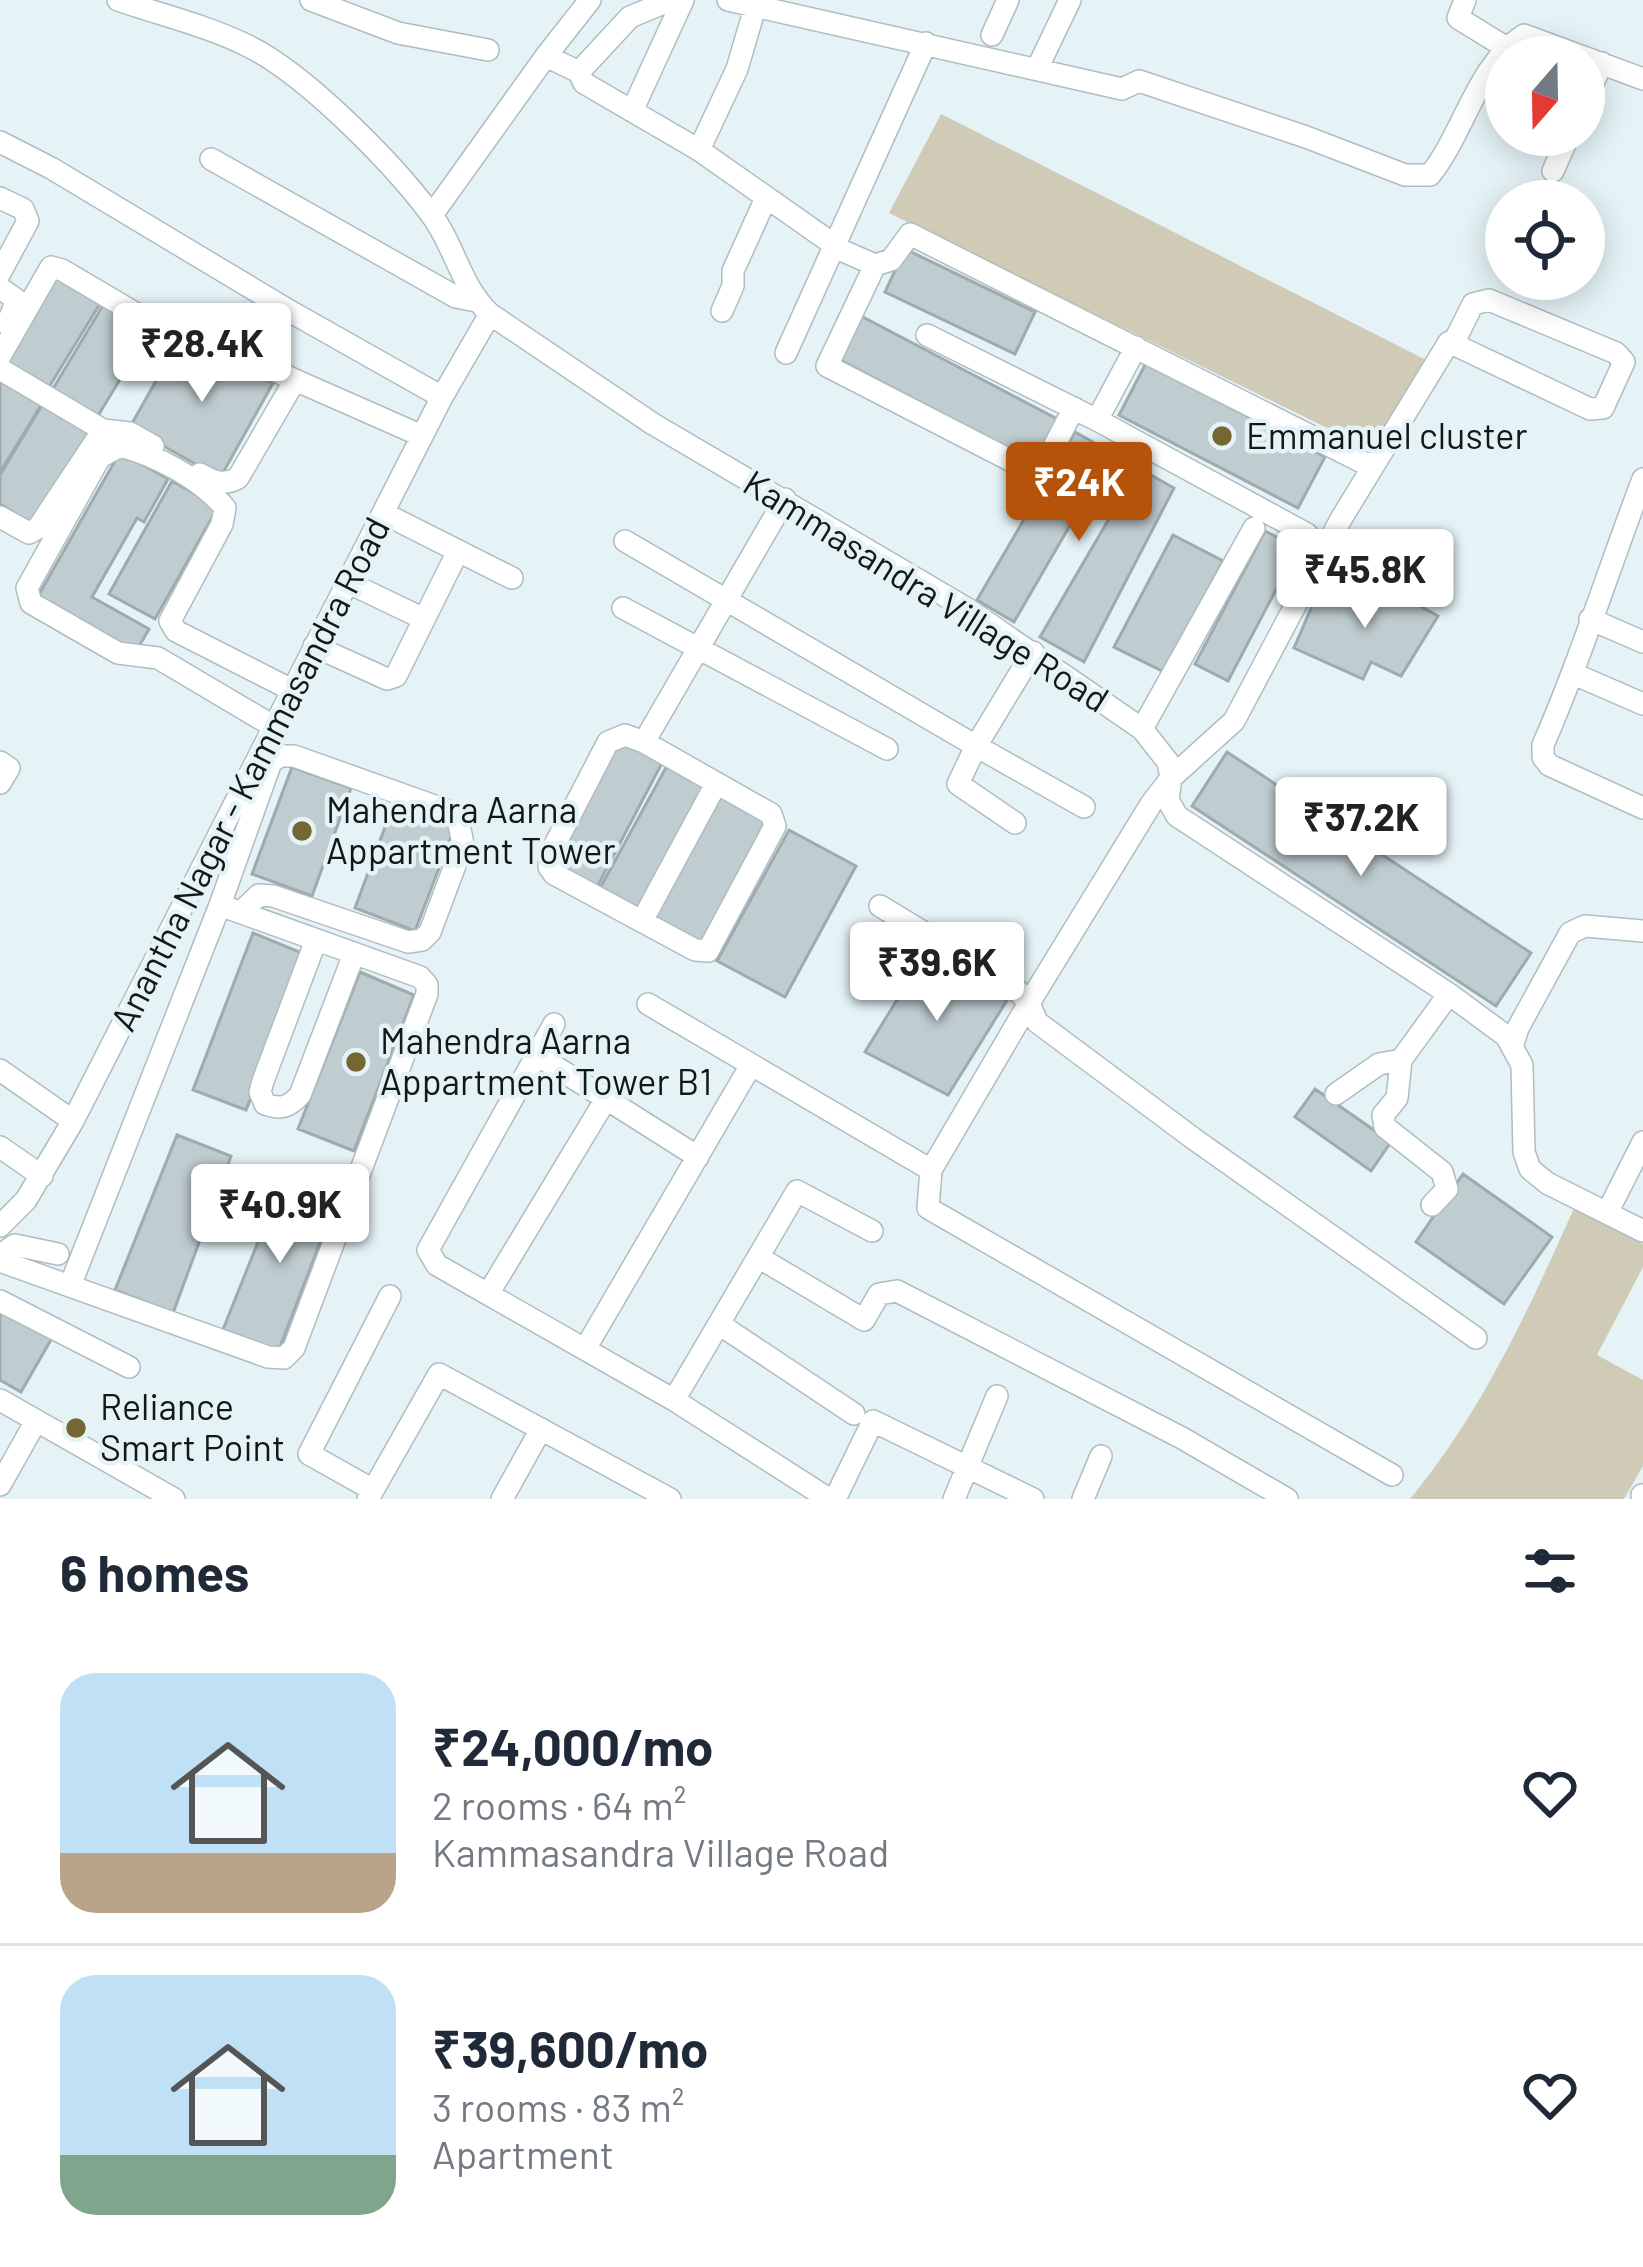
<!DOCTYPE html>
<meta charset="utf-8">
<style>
body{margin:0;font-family:Barlow,sans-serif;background:#f6f6f7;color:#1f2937;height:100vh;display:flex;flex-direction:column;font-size:45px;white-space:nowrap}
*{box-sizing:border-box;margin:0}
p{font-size:39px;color:#747a83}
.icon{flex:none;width:66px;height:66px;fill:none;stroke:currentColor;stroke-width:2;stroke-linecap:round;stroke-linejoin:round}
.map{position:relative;height:1499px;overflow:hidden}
.drawer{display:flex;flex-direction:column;background:#fff;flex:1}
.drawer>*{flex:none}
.needle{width:78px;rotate:200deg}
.buttons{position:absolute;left:1485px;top:36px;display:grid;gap:24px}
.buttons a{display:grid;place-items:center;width:120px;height:120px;border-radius:50%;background:#fff;box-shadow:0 6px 30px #0003;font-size:60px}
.price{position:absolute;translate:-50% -102px;padding:0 27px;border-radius:12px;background:#fff;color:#222;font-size:39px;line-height:78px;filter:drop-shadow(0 3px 6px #0008)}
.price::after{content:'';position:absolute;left:50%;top:72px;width:36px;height:27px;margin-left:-18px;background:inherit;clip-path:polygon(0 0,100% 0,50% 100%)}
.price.current{background:#b45309;color:#fff}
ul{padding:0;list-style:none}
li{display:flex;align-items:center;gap:36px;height:300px;padding:0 60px}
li+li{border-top:3px solid #e0e1e3}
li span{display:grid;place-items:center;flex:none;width:336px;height:240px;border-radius:36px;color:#555}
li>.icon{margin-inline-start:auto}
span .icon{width:144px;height:144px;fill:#fffc;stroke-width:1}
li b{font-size:51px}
h2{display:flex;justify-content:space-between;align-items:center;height:144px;padding:0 60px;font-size:51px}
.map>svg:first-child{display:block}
.green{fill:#d0cbb6}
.building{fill:#bfccd0;stroke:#9eabae;stroke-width:3}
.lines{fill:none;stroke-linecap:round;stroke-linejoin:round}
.minor-casing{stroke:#afbdc0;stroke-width:24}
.minor{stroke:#fff;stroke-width:21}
.poi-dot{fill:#736734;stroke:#e5f3f7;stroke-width:4.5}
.labels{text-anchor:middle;stroke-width:9;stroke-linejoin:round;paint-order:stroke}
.poi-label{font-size:36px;fill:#121718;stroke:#e5f3f7;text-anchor:start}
.street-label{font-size:36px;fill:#121718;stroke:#e5f3f7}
</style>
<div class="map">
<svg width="1643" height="1499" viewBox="0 0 1643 1499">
<rect width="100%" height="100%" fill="#e5f3f7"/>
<path class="green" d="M941 114 1428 361 1370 449 889 213Z
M1575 1206 1643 1244V1267L1597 1355 1643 1380V1466L1624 1499H1410C1482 1412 1529 1309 1575 1206Z"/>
<path class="building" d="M905 249 1035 312 1015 354 885 292Z
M55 274 101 302 46 392 0 365Z
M105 302 150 330 96 419 51 392Z
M861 316 1061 421 1038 464 838 359Z
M183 333 273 383 220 478 130 427Z
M1146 363 1325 457 1298 508 1119 415Z
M0 376 43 402 0 472Z
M44 402 93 432 35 526 0 504V475Z
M1075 432 1174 488 1084 662 1040 637 1124 493 1098 477 1014 622 977 600Z
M120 452 168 479 144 522 137 518 92 597 149 629 135 653 37 598Z
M172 481 218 507 155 619 109 594Z
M1265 531 1298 548 1228 681 1195 664Z
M1173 535 1223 561 1164 672 1114 647Z
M1372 579 1438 616 1401 676 1371 662 1363 679 1294 648 1319 590 1357 606Z
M621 739 663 761 596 889 554 867Z
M1227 752 1531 953 1496 1006 1192 806Z
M668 764 711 788 642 914 599 890Z
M292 767 351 788 312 896 252 874Z
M714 792 768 821 701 946 648 917Z
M394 803 455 826 415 931 355 908Z
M789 830 856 866 785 997 717 961Z
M253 933 307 955 246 1110 193 1090Z
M927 951 1009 997 948 1095 865 1052Z
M360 972 414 995 354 1151 298 1129Z
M1315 1089 1391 1142 1371 1171 1295 1117Z
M177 1135 231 1156 173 1313 115 1290Z
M1463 1174 1552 1237 1504 1304 1416 1242Z
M284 1177 337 1198 277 1355 222 1332Z
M0 1308 52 1338 21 1392 0 1380Z"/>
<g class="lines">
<g class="minor-casing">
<path id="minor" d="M118 0C161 15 208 26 248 46 305 74 391 161 430 213 455 245 460 286 490 314L653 424 966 608 1142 729 1168 762 1171 778 1168 800 1177 816 1449 994 1506 1036 1522 1065 1524 1152 1530 1169 1547 1183 1643 1231
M311 0 398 33 488 50
M728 0 1122 89 1139 81 1306 137 1405 175H1430C1464 133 1477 65 1524 35L1643 79
M1465 0 1458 18 1505 47
M992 35 1008 0
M546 56 590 0
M1037 69 1070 0
M579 72 584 83 699 150 843 251 875 265 891 260 910 234 1372 467
M1584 103 1602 63
M632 111 683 0
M0 142 51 168 293 313 442 397
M699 150 737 69 756 4
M211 159 456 297 476 301
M1553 171 1569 135
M0 198 23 209 28 221 0 273
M432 215 546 56 579 72 630 17 671 0
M875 265 827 366 1039 475 1074 408
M0 288 17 300 7 324
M722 311 733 286V271L766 198
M927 335 1097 420 1136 347
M1453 344 1473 304 1489 300 1616 353 1624 362 1603 408 1590 409 1453 344 1449 342 1341 519 1234 721 1171 778 1151 804 1029 1003 1037 1022 1194 1139 1476 1338
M786 353 926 43
M0 356 51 267 62 270 152 323 195 334 295 380
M0 369 103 430
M1097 420 1307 534
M200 474C214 482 224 486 238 478L295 380 422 436
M1643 479C1609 568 1581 658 1543 745V757L1549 765 1643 808
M383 513 512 578
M0 517 29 533 38 528 103 430 130 433 153 446
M625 541 976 746 1033 652
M347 582 424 619
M623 608 887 749
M1590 619 1643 642
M314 646 387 679 396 676 458 551
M1574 674 1643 704
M273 726 158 658 118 653 31 603 27 588 100 457 120 446C156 455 201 479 225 508L222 524 170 621 176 631 292 690
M1142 729 1254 528
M644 742 625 735 608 742 550 854 549 867 554 874 695 950 708 951 775 826 771 814 644 742 785 499
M0 762 9 768 0 783
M1015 823 958 784 976 746 1084 807
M880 906 1014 987 1029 1003 931 1170 928 1208 1392 1475
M642 921 716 784
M316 940 263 1081 260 1092 265 1104C281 1110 289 1107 300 1095L354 954
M648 1004 931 1170
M554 1024 428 1250 437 1265 674 1400 829 1499
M1513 1044 1518 1028 1570 933 1585 926 1643 931
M537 1055 698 1157
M0 1070 73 1121
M1336 1094 1379 1064 1401 1060
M0 1147 42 1176
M1432 1205 1447 1189 1442 1172 1385 1127 1383 1115 1397 1098 1401 1060 1449 994
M1607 1213 1643 1142
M0 1226 26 1200 73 1121 442 397 490 314
M0 1255 15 1245 58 1254
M758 1257 864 1320 879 1294 897 1291 1182 1438 1287 1499
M0 1261 268 1357 284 1358 294 1348 427 994V985L420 977 228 908
M70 1286 220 905 271 762 280 756H294L457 814 463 844 430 932 422 940 408 942 273 896 259 895 241 912
M488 1294 606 1099
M0 1301 129 1367
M719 1324 854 1414
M585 1349 751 1065
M0 1400 174 1499
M674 1400 797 1191 872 1231
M0 1485 36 1421
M373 1490 309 1454 390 1296
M1642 1495H1643
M368 1499 439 1374 670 1499
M502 1499 541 1429
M835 1499 873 1421 1033 1499
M954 1499 997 1396
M1083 1499 1101 1456"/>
</g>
<use href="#minor" class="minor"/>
</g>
<g class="poi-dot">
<circle cx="1222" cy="436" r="12"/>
<circle cx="302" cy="831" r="12"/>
<circle cx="356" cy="1062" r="12"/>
<circle cx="76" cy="1428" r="12"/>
</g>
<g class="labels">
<g class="poi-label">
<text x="1246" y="449">Emmanuel cluster</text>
<text x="326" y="823">Mahendra Aarna<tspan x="326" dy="41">Appartment Tower</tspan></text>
<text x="380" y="1054">Mahendra Aarna<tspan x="380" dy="41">Appartment Tower B1</tspan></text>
<text x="100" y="1420">Reliance<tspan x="100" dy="41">Smart Point</tspan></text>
</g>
<g class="street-label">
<text transform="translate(926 591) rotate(32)" y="13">Kammasandra Village Road</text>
<text transform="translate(250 774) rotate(-63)" y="13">Anantha Nagar - Kammasandra Road</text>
</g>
</g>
</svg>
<div class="buttons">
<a><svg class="needle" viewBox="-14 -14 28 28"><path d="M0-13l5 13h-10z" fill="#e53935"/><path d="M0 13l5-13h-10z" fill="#747a83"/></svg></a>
<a><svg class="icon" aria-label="locate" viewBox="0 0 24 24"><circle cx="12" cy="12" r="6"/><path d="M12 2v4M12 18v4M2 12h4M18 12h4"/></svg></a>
</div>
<b class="price" style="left:202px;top:405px">₹28.4K</b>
<b class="price current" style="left:1079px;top:544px">₹24K</b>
<b class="price" style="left:1365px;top:631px">₹45.8K</b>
<b class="price" style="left:1361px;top:879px">₹37.2K</b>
<b class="price" style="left:937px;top:1024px">₹39.6K</b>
<b class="price" style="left:280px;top:1266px">₹40.9K</b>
</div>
<section class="drawer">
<h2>6 homes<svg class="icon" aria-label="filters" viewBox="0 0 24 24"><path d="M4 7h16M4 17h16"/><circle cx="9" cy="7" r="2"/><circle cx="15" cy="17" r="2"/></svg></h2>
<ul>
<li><span style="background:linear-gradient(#bfe0f5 75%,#b9a48a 0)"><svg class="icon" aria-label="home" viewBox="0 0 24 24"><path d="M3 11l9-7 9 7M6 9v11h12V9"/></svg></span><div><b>₹24,000/mo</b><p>2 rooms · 64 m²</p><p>Kammasandra Village Road</p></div><svg class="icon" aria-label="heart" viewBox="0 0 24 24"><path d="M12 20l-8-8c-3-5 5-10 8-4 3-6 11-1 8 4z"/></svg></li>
<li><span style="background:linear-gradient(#bfe0f5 75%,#7fa58c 0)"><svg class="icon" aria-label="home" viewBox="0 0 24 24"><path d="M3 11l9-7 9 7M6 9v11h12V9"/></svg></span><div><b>₹39,600/mo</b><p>3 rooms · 83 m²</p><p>Apartment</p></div><svg class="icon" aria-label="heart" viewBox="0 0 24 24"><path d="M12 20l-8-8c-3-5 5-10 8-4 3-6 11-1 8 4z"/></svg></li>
</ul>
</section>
